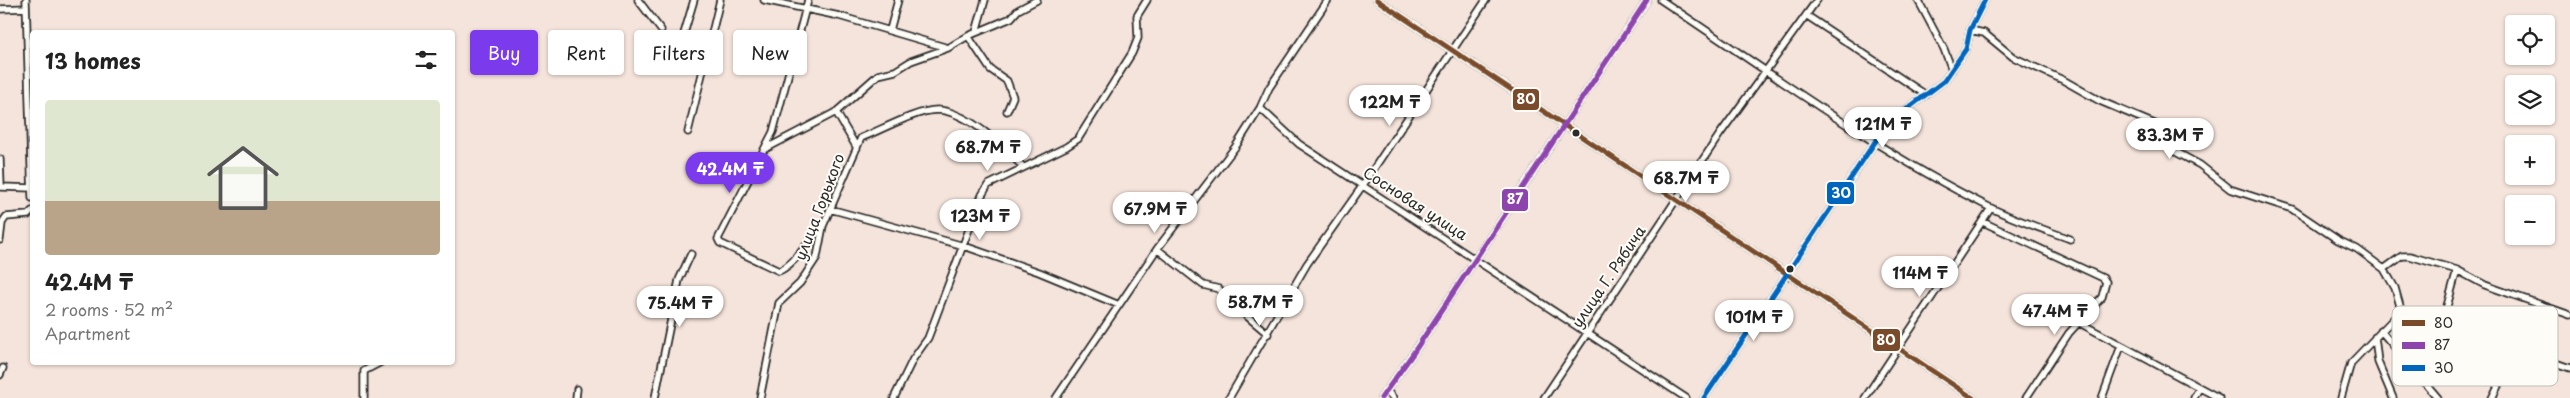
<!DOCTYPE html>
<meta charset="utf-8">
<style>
body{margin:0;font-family:"Playpen Sans",sans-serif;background:#f6f6f6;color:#222;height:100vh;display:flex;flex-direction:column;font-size:19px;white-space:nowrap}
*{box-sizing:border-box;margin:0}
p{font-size:16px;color:#767676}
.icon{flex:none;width:28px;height:28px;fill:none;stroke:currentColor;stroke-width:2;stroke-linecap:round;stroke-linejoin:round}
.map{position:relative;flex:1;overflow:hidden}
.details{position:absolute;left:30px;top:30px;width:425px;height:335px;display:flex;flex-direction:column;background:#fff;border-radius:5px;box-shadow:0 1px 4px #0004}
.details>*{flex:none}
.guide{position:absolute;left:470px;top:30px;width:475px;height:45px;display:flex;gap:10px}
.fabs{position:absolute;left:2505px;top:15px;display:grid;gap:10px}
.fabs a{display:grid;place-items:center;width:50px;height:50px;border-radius:5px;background:#fff;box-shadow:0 1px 4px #0004;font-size:25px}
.price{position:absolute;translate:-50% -42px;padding:0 11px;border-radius:18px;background:#fff;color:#222;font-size:16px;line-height:32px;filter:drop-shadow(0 1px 2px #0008)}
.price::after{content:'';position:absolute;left:50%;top:30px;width:15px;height:11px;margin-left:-8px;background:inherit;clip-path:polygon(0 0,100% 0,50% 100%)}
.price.on{background:#7c3aed;color:#fff}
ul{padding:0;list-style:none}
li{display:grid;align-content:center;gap:10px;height:265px;padding:0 15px}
li span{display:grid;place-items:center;height:155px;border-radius:5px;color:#555}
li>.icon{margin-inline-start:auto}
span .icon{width:90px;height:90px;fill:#fffc;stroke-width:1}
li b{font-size:21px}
h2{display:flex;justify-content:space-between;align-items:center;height:60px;padding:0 15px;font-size:21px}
.chip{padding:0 18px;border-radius:5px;background:#fff;box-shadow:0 1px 4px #0004;font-size:18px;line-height:45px}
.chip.on{background:#7c3aed;color:#fff}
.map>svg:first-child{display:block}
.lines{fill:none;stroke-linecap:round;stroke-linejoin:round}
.minor-casing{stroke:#2b2b2b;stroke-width:9}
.minor{stroke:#fdfcf7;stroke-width:5.5}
.bus-1-casing{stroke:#fdfcf7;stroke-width:9}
.bus-2-casing{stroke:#fdfcf7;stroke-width:9}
.bus-3-casing{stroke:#fdfcf7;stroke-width:9}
.bus-1{stroke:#7a4b2a;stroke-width:5}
.bus-2{stroke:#8e44ad;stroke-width:5}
.bus-3{stroke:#0065bd;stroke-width:5}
.bus-dot{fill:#2b2b2b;stroke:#fdfcf7;stroke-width:2}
.labels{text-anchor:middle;stroke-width:4;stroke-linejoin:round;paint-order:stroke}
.street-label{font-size:15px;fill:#2b2b2b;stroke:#fdfcf7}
.key{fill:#fdfcf7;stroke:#bebdba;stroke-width:1}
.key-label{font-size:14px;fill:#2b2b2b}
.line-badge{stroke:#fdfcf7;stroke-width:2}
.badge-label{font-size:14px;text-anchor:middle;font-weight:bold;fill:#fff}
</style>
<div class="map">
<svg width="2570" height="398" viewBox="0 0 2570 398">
<rect width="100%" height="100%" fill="#f5e4db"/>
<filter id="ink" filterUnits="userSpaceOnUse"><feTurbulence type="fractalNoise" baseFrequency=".02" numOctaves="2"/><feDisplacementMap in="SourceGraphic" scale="10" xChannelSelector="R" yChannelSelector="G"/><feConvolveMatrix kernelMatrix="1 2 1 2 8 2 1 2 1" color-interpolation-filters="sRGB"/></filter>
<g filter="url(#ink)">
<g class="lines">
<g class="minor-casing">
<path id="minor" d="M26 0 32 198
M638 0 661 30
M764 0 839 16 948 48 968 36
M808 0 773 132 718 239 720 243 779 271C797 263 808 239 823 226
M1377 0 1973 398
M1661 0C1768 71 1873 149 1989 207 2015 220 2043 229 2070 239
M1918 0 1944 49 1952 70
M0 9 26 8
M1806 15 1926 95
M890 30 898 0
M1970 30 1984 33 2013 57 2063 80 2100 101 2157 125 2166 143 2174 151 2200 165 2230 189 2292 209 2338 240 2357 249 2384 269 2395 288 2400 306 2399 313 2351 363 2341 398
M976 32 985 0
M677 57 694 0
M1260 108 1299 144 1686 398
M1007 111 1013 97 1007 81 990 69 968 36 1011 18 1018 10 1037 0
M836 112 857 148
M688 132 720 0
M765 149 836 112 878 75 895 71 911 61 948 48
M0 159 1 187 32 188
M830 209 964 246 1039 272 1119 305
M1983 222 2103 278 2106 282 2102 297 2069 333 2026 398
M0 240 2 223 6 217 28 215 32 211
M1157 249 1203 285 1219 289 1227 299 1268 334
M2384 269 2402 256H2410L2457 270 2485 285 2570 315
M2457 270 2442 324 2570 368
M2078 322 2219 398
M2381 331 2438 398
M2375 337 2378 362 2393 398
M0 375 3 368
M1387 391 1393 398
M364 398V371L381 362
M576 398 577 389
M655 398 679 280 691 254
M760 398 779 303 800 283 817 257 823 226 861 138C881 130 917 110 937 110 967 111 1004 147 1023 167
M894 398 913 359 928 338 982 195 988 185 1066 147 1078 139 1132 53 1138 38 1137 16 1147 0
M1056 398 1157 249 1236 146 1260 108 1269 88 1328 0
M1229 398 1307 264 1363 185 1486 0
M1381 398 1412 355 1647 0
M1544 398 1720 134 1817 0
M1704 398 1875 142 1895 118 1944 81 1966 49 1970 30 1985 0
M1865 398 1991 208
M2102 398 2121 346
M2194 398 2199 388
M2492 398 2512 358V348"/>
</g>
<use href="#minor" class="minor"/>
<g class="bus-1-casing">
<path id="bus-1" d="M1377 0 1973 398"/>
</g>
<g class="bus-2-casing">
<path id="bus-2" d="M1381 398 1412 355 1647 0"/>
</g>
<g class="bus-3-casing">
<path id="bus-3" d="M1704 398 1875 142 1895 118 1944 81 1966 49 1970 30 1985 0"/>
</g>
<use href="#bus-1" class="bus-1"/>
<use href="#bus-2" class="bus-2"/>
<use href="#bus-3" class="bus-3"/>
</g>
</g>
<g class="bus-dot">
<circle cx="1576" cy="133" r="4.5"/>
<circle cx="1790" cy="269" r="4.5"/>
</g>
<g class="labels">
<g class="street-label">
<text transform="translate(1415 204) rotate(33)" y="5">Сосновая улица</text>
<text transform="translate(820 207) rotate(-69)" y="5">улица Горького</text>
<text transform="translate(1609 277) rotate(-56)" y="5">улица Г. Рябича</text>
</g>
</g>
<rect x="2392" y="306" width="166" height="80" rx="8" class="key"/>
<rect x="2402" y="320" width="23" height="6" fill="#7a4b2a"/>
<rect x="2402" y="342" width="23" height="7" fill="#8e44ad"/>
<rect x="2402" y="365" width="23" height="6" fill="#0065bd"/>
<g class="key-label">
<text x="2434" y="328">80</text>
<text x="2434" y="350">87</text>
<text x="2434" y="373">30</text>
</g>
<g class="line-badge">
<rect x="1512" y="88" width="28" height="23" rx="5" fill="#7a4b2a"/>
<rect x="1826" y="181" width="29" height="24" rx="5" fill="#0065bd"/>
<rect x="1501" y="188" width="28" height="24" rx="5" fill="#8e44ad"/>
<rect x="1872" y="328" width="29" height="24" rx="5" fill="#7a4b2a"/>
</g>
<g class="badge-label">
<text x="1526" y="104">80</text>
<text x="1841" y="198">30</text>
<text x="1515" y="204">87</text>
<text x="1886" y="345">80</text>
</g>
</svg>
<div class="fabs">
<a><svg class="icon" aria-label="locate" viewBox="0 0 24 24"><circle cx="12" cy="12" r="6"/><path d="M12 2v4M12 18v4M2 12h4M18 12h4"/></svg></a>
<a><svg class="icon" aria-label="layers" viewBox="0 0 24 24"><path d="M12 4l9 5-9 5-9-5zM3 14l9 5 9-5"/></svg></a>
<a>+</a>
<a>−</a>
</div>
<b class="price" style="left:1390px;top:127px">122M ₸</b>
<b class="price" style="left:1883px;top:149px">121M ₸</b>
<b class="price" style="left:2170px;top:160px">83.3M ₸</b>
<b class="price" style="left:988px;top:172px">68.7M ₸</b>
<b class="price on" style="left:730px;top:194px">42.4M ₸</b>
<b class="price" style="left:1686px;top:203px">68.7M ₸</b>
<b class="price" style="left:1155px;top:234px">67.9M ₸</b>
<b class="price" style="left:980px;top:241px">123M ₸</b>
<b class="price" style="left:1920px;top:298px">114M ₸</b>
<b class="price" style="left:1260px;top:327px">58.7M ₸</b>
<b class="price" style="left:680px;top:328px">75.4M ₸</b>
<b class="price" style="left:2055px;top:336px">47.4M ₸</b>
<b class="price" style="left:1754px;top:342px">101M ₸</b>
<div class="guide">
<a class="chip on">Buy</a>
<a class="chip">Rent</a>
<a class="chip">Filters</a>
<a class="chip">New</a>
</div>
<section class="details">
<h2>13 homes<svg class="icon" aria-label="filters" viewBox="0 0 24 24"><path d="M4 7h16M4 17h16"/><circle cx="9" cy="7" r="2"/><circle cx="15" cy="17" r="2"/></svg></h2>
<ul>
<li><span style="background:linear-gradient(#dfe7d0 65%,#b9a48a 0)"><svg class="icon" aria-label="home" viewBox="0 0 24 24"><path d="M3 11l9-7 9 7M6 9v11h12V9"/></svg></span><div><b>42.4M ₸</b><p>2 rooms · 52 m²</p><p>Apartment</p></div></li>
</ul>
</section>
</div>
